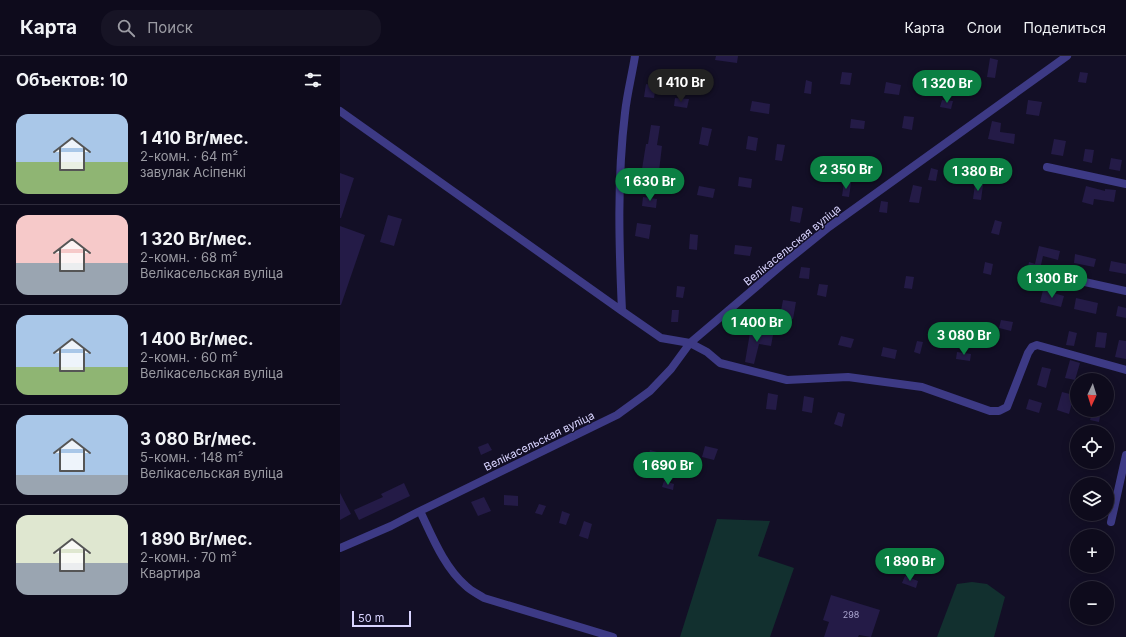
<!DOCTYPE html>
<html lang="ru">
<meta charset="utf-8">
<style>
body{margin:0;font-family:Inter,sans-serif;background:#171425;color:#f1f3f6;height:100vh;display:flex;flex-direction:column;font-size:15px;white-space:nowrap}
*{box-sizing:border-box;margin:0}
p{font-size:13px;color:#9b9ba3}
.icon{flex:none;width:22px;height:22px;fill:none;stroke:currentColor;stroke-width:2;stroke-linecap:round;stroke-linejoin:round}
.map{position:relative;flex:1;overflow:hidden}
.sheet{display:flex;flex-direction:column;background:#0e0b1c;width:340px}
.sheet>*{flex:none}
.needle{width:26px;rotate:184deg}
.tools{position:absolute;left:730px;top:317px;display:grid;gap:8px}
.tools a{display:grid;place-items:center;width:44px;height:44px;border-radius:50%;background:#0e0b1c;box-shadow:0 2px 10px #0003,0 0 0 1px #2e2b3b;font-size:20px}
.scale{position:absolute;left:12px;bottom:10px;width:59px;box-sizing:border-box;padding-left:4px;border:2px solid #d9d4ff;border-top:0;font-size:11px;line-height:14px;white-space:nowrap;color:#d9d4ff;-webkit-text-stroke:3px #130f26;paint-order:stroke}
.price{position:absolute;translate:-50% -34px;padding:0 9px;border-radius:14px;background:#0b8043;color:#fff;font-size:13px;line-height:26px;filter:drop-shadow(0 1px 2px #0008)}
.price::after{content:'';position:absolute;left:50%;top:24px;width:12px;height:9px;margin-left:-6px;background:inherit;clip-path:polygon(0 0,100% 0,50% 100%)}
.price.current{background:#222;color:#fff}
ul{padding:0;list-style:none}
li{display:flex;align-items:center;gap:12px;height:100px;padding:0 16px}
li+li{border-top:1px solid #2e2b3b}
li span{display:grid;place-items:center;flex:none;width:112px;height:80px;border-radius:12px;color:#555}
li>.icon{margin-inline-start:auto}
span .icon{width:48px;height:48px;fill:#fffc;stroke-width:1}
li b{font-size:17px}
h2{display:flex;justify-content:space-between;align-items:center;height:48px;padding:0 16px;font-size:17px}
header{display:flex;align-items:center;gap:24px;box-sizing:border-box;height:56px;padding:0 20px;background:#0e0b1c;border-bottom:1px solid #2e2b3b}
header strong{font-size:19px}
nav{display:flex;gap:22px;margin-inline-start:auto;font-size:14px}
.search{width:280px;height:36px;background:#171425;display:flex;align-items:center;gap:10px;box-sizing:border-box;padding:0 14px;border-radius:16px;color:#9b9ba3;font-size:15px}
main{display:flex;flex:1;min-height:0}
.map>svg:first-child{display:block}
.green{fill:#12302f}
.building{fill:#241b47}
.lines{fill:none;stroke-linecap:round;stroke-linejoin:round}
.minor{stroke:#3d3a85;stroke-width:8}
.labels{text-anchor:middle;stroke-width:3;stroke-linejoin:round;paint-order:stroke}
.number-label{font-size:9px;fill:#aca6d1}
.street-label{font-size:11px;fill:#d9d4ff;stroke:#130f26}
</style>
<header>
<strong>Карта</strong>
<div class="search"><svg class="icon" aria-label="search" viewBox="0 0 24 24"><circle cx="10" cy="10" r="6"/><path d="M15 15l6 6"/></svg>Поиск</div>
<nav><a>Карта</a><a>Слои</a><a>Поделиться</a></nav>
</header>
<main>
<section class="sheet">
<h2>Объектов: 10<svg class="icon" aria-label="filters" viewBox="0 0 24 24"><path d="M4 7h16M4 17h16"/><circle cx="9" cy="7" r="2"/><circle cx="15" cy="17" r="2"/></svg></h2>
<ul>
<li><span style="background:linear-gradient(#a9c7e8 60%,#8fb573 0)"><svg class="icon" aria-label="home" viewBox="0 0 24 24"><path d="M3 11l9-7 9 7M6 9v11h12V9"/></svg></span><div><b>1 410 Br/мес.</b><p>2-комн. · 64 m²</p><p>завулак Асіпенкі</p></div></li>
<li><span style="background:linear-gradient(#f6c9c9 60%,#9aa5b1 0)"><svg class="icon" aria-label="home" viewBox="0 0 24 24"><path d="M3 11l9-7 9 7M6 9v11h12V9"/></svg></span><div><b>1 320 Br/мес.</b><p>2-комн. · 68 m²</p><p>Велікасельская вуліца</p></div></li>
<li><span style="background:linear-gradient(#a9c7e8 65%,#8fb573 0)"><svg class="icon" aria-label="home" viewBox="0 0 24 24"><path d="M3 11l9-7 9 7M6 9v11h12V9"/></svg></span><div><b>1 400 Br/мес.</b><p>2-комн. · 60 m²</p><p>Велікасельская вуліца</p></div></li>
<li><span style="background:linear-gradient(#a9c7e8 75%,#9aa5b1 0)"><svg class="icon" aria-label="home" viewBox="0 0 24 24"><path d="M3 11l9-7 9 7M6 9v11h12V9"/></svg></span><div><b>3 080 Br/мес.</b><p>5-комн. · 148 m²</p><p>Велікасельская вуліца</p></div></li>
<li><span style="background:linear-gradient(#dfe7d0 60%,#9aa5b1 0)"><svg class="icon" aria-label="home" viewBox="0 0 24 24"><path d="M3 11l9-7 9 7M6 9v11h12V9"/></svg></span><div><b>1 890 Br/мес.</b><p>2-комн. · 70 m²</p><p>Квартира</p></div></li>
</ul>
</section>
<div class="map">
<svg width="786" height="581" viewBox="0 0 786 581">
<rect width="100%" height="100%" fill="#130f26"/>
<path class="green" d="M377 463 430 465 418 500 454 512 430 581H340Z
M632 526 647 528 665 541 654 581H597L617 528Z"/>
<path class="building" d="M376 0H398L397 7 375 4Z
M650 2 658 4 655 22 647 21Z
M502 16 512 17 510 29 500 28Z
M740 16 748 17 746 27 738 26Z
M466 24 472 26 471 38 464 37Z
M546 26 561 29 559 39 544 37Z
M306 28 316 30 314 42 304 41Z
M335 42 349 43 347 52 334 50Z
M602 44 613 45 611 53 600 51Z
M688 44 702 46 699 60 686 58Z
M412 45 430 48 429 58 410 55Z
M564 60 574 61 572 74 562 72Z
M511 63 525 65 524 73 510 72Z
M652 65 661 67 660 76 675 78 674 88 648 83Z
M311 69 320 70 317 89 322 90 319 115 302 113 306 88H308Z
M362 71 372 73 368 90 359 88Z
M408 80 418 82 416 95 406 93Z
M714 83 726 85 723 100 711 98Z
M437 88 445 89 442 105 435 104Z
M745 93 754 94 752 107 743 105Z
M771 102 782 104 780 115 769 113Z
M591 112 598 114 596 125 588 124Z
M0 117 14 122 1 162H0Z
M399 121 412 123 411 132 398 130Z
M504 126 511 127 509 141 502 140Z
M635 128 643 129 641 144 633 143Z
M573 129 582 131 579 147 569 146Z
M359 130 375 133 373 142 357 139Z
M746 130 765 135V133L776 134 774 146 754 143 753 149 742 146Z
M303 141 317 143 316 152 302 150Z
M541 145 548 146 547 157 539 156Z
M452 150 463 152 460 167 450 165Z
M48 159 62 163 54 190 40 186Z
M655 164 662 166 659 179 651 177Z
M297 167 311 169 309 183 295 180Z
M0 170 25 179 1 249H0Z
M350 178 358 179 357 194 349 193Z
M395 189 412 191 410 200 394 198Z
M699 190 720 195 718 204 703 200 699 218 687 215 689 206 695 208Z
M735 198 756 203 754 211 734 207Z
M771 205 786 208V218L769 215Z
M645 206 653 208 651 219 643 217Z
M461 211 470 212 469 223 459 222Z
M566 220 574 221 572 233 564 232Z
M479 228 488 229 486 241 477 239Z
M337 230 345 231 343 242 336 241Z
M703 234 724 240 721 251 700 246Z
M736 242 758 247 756 258 734 253Z
M443 244 456 246 453 263 440 260Z
M778 250 786 252V262L776 260Z
M332 254H339L338 266H331Z
M661 264 673 266 671 275 659 272Z
M411 271 423 274 422 276 433 279 431 290 419 288 414 308 405 306Z
M729 275 737 277 734 290 726 289Z
M757 276 767 277 765 292 755 291Z
M501 280 514 283 511 292 498 289Z
M779 284 786 285V303L775 301Z
M577 285 583 286 580 298 574 296Z
M543 291 557 294 555 303 541 300Z
M617 296 631 298 630 305 616 303Z
M730 304 740 307 735 324 725 322Z
M702 311 711 313 706 332 697 329Z
M722 336 734 339 729 358 717 354Z
M428 337 438 339 436 354 426 353Z
M464 340 474 342 472 357 462 355Z
M689 343 702 347 699 357 686 353Z
M753 354 761 355 759 366 750 364Z
M498 356 505 358 502 371 494 368Z
M148 387 152 394 141 399 138 391Z
M365 390 378 393 374 404 362 401Z
M310 394 317 396 314 408 307 407Z
M335 400 344 403 340 414 331 411Z
M324 425 334 428 333 434 322 431Z
M64 427 70 440 19 464 14 454 43 441 41 438Z
M0 437 11 458 0 464Z
M164 439 178 440V450L164 449Z
M144 441 151 455 138 460 131 446Z
M199 448 206 450 202 459 195 457Z
M222 455 230 458 226 469 219 467Z
M244 465 252 468 248 483 239 480Z
M565 520 578 525 576 532 562 527Z
M491 539 540 554 531 581 519 579 518 581H484L489 566 483 564Z"/>
<g class="lines">
<path class="minor" d="M295 0C292 19 287 38 285 57 277 123 279 189 282 255L321 282 350 287 367 296 380 307 447 324 508 321 582 331 650 355H659L667 351 688 297 692 291 697 289 786 314
M0 55 282 255
M707 111 786 128
M722 221 786 235
M80 455C92 480 104 511 126 530 131 535 138 538 144 542L273 581
M771 466 786 399
M0 492 51 470 80 455 277 359 310 335 331 313 350 287 443 208 489 171 727 0"/>
</g>
<g class="labels">
<g class="number-label">
<text x="511" y="562">298</text>
</g>
<g class="street-label">
<text transform="translate(452 189) rotate(-39)" y="4">Велікасельская вуліца</text>
<text transform="translate(199 385) rotate(-26)" y="4">Велікасельская вуліца</text>
</g>
</g>
</svg>
<div class="tools">
<a><svg class="needle" viewBox="-14 -14 28 28"><path d="M0-13l5 13h-10z" fill="#e53935"/><path d="M0 13l5-13h-10z" fill="#9b9ba3"/></svg></a>
<a><svg class="icon" aria-label="locate" viewBox="0 0 24 24"><circle cx="12" cy="12" r="6"/><path d="M12 2v4M12 18v4M2 12h4M18 12h4"/></svg></a>
<a><svg class="icon" aria-label="layers" viewBox="0 0 24 24"><path d="M12 4l9 5-9 5-9-5zM3 14l9 5 9-5"/></svg></a>
<a>+</a>
<a>−</a>
</div>
<div class="scale">50 m</div>
<b class="price current" style="left:341px;top:47px">1 410 Br</b>
<b class="price" style="left:607px;top:48px">1 320 Br</b>
<b class="price" style="left:506px;top:134px">2 350 Br</b>
<b class="price" style="left:638px;top:136px">1 380 Br</b>
<b class="price" style="left:310px;top:146px">1 630 Br</b>
<b class="price" style="left:712px;top:243px">1 300 Br</b>
<b class="price" style="left:417px;top:287px">1 400 Br</b>
<b class="price" style="left:624px;top:300px">3 080 Br</b>
<b class="price" style="left:328px;top:430px">1 690 Br</b>
<b class="price" style="left:570px;top:526px">1 890 Br</b>
</div>
</main>
